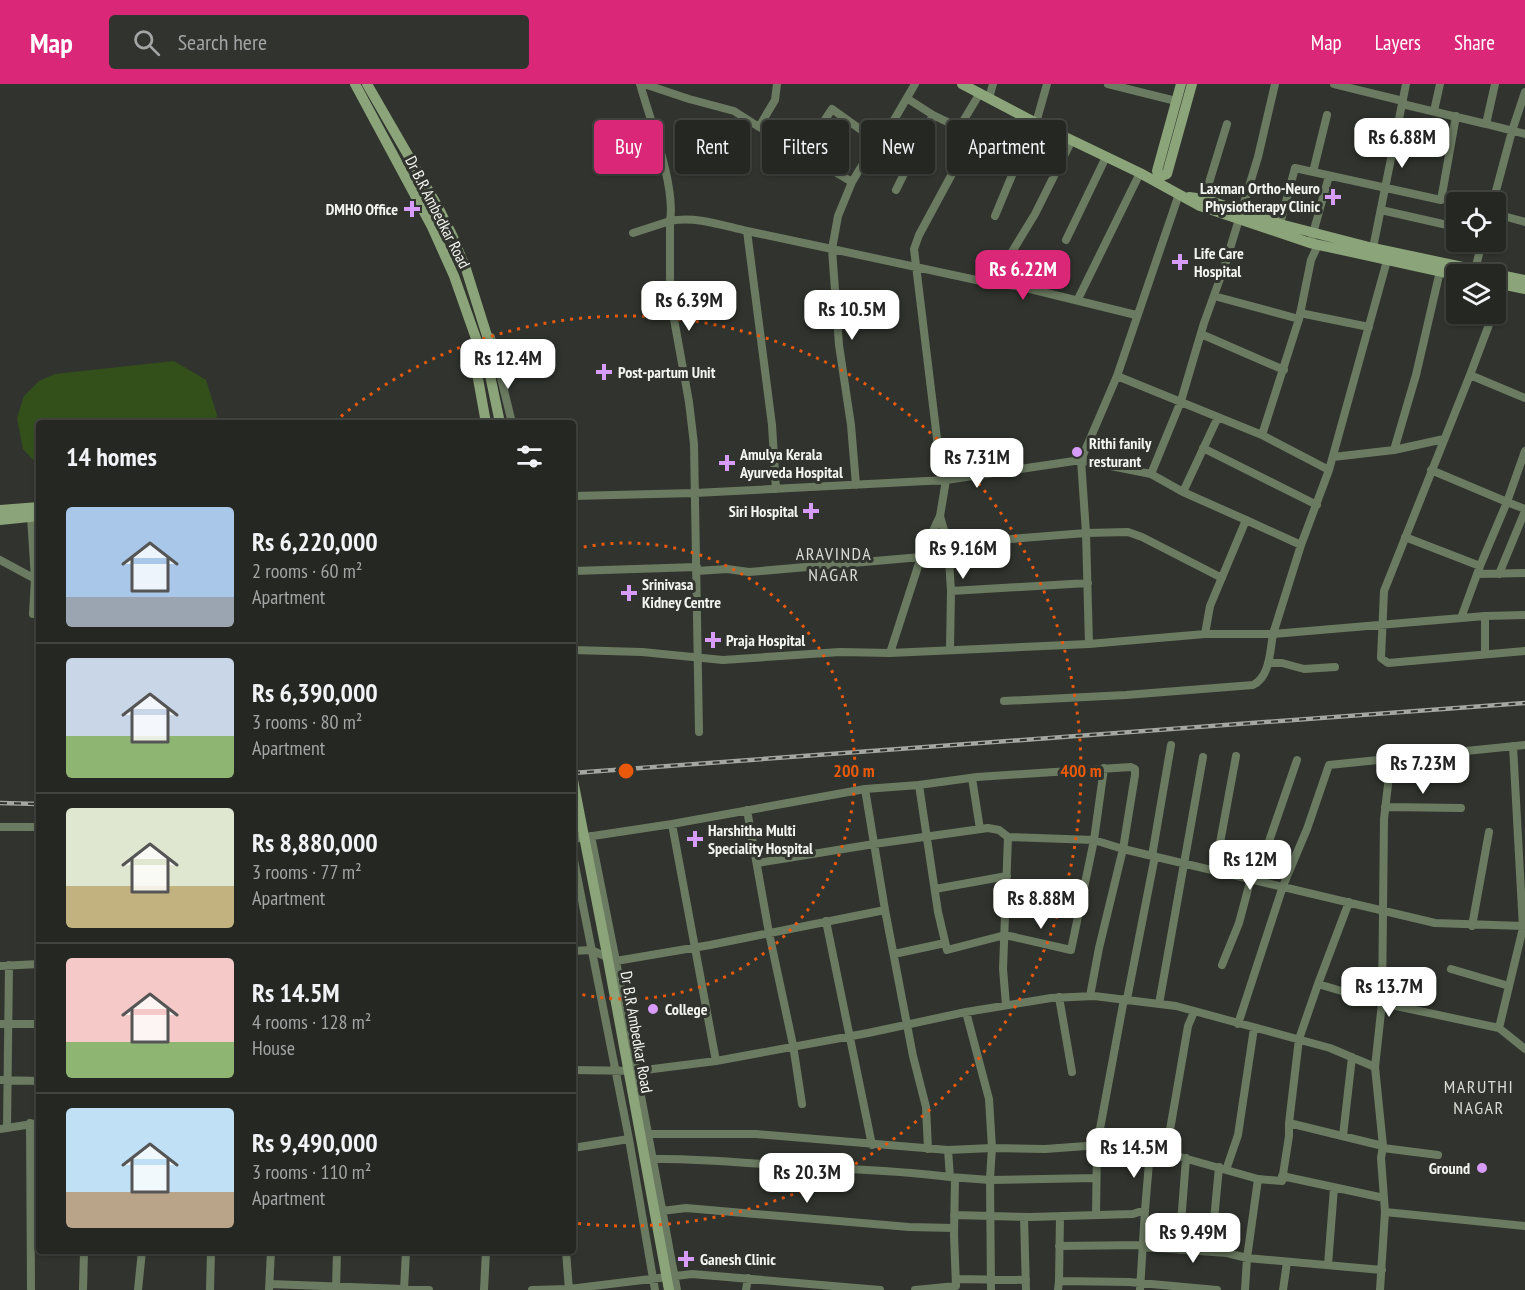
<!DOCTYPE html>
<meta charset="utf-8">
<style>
body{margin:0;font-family:"PT Sans Narrow",sans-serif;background:#31332f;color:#f1f3f6;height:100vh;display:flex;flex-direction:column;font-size:22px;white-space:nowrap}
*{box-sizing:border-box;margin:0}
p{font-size:20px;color:#a3a5a5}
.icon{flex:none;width:33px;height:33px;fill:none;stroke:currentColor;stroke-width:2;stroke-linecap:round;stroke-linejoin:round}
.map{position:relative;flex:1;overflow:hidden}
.drawer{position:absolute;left:36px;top:336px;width:540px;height:834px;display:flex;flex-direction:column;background:#252722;border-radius:6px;box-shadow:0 2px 4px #0004,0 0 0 2px #424440}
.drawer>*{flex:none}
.hud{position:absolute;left:594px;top:36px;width:570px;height:54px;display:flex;gap:12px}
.controls{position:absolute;left:1446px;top:108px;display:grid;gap:12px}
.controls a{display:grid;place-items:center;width:60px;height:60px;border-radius:6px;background:#252722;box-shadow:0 2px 4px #0004,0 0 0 2px #424440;font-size:30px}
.price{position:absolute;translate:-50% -51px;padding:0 14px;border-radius:12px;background:#fff;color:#222;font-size:20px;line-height:39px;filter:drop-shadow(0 2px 3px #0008)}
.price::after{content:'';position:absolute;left:50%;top:36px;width:18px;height:14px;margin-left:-9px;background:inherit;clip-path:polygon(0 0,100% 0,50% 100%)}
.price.current{background:#db2777;color:#fff}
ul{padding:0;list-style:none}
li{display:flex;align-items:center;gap:18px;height:150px;padding:0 30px}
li+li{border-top:2px solid #424440}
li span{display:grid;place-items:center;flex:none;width:168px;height:120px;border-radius:6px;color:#555}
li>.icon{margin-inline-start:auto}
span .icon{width:72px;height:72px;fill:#fffc;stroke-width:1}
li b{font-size:26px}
h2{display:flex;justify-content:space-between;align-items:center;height:72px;padding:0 30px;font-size:26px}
.chip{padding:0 21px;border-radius:6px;background:#252722;box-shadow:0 2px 4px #0004,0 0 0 2px #424440;font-size:21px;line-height:54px}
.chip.current{background:#db2777;color:#fff}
header{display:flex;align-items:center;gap:36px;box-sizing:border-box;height:84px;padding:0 30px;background:#db2777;color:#fff}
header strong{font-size:28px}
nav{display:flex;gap:33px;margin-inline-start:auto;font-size:21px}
.search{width:420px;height:54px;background:#31332f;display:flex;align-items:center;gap:15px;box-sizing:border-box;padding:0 21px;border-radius:6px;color:#a3a5a5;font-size:22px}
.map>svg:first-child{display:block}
.green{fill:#33501b}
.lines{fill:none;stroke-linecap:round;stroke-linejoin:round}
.street{stroke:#6b7b61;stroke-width:8}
.secondary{stroke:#8ba479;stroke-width:10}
.rail-casing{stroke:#a4a7a2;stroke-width:4.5}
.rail{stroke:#31342e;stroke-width:2;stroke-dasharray:7;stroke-linecap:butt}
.ring{fill:none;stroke:#e8590c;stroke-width:3;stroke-dasharray:3 6}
.poi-dot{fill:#d79bf9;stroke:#31342e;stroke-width:2}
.labels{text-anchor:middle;stroke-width:6;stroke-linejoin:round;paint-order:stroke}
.poi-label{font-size:16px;font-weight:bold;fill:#f3f5f1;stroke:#31342e;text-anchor:start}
.street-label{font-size:16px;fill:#f3f5f1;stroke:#31342e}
.neighbourhood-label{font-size:18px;letter-spacing:1.5px;fill:#d8ddd5;stroke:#31342e}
.centre{fill:#e8590c;stroke:#31342e;stroke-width:3}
.ring-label{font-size:18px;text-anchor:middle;font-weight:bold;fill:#e8590c;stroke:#31342e;stroke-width:6;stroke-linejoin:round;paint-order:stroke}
</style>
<header>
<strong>Map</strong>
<div class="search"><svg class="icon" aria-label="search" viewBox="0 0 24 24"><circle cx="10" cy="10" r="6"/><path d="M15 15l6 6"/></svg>Search here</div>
<nav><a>Map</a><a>Layers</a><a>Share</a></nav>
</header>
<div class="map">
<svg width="1525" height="1206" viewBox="0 0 1525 1206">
<rect width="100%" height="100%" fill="#31342e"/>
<path class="green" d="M174 277 206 296 217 331 215 339H39V382L23 365 17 334 24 312 39 297 55 290Z"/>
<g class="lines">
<path class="street" d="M644 0 689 15 734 27 759 43 775 16 777 0
M1108 0 1176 17
M1334 0 1403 17
M989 14 993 0
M908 15 933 31 1054 90
M1402 20 1486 40 1495 0
M1434 27 1440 0
M1036 39 1047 0
M1486 40 1525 50
M759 43C791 59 821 80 852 98
M959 44 980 9
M803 69 832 25 878 58
M1313 88 1327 31
M896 106 933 31
M1204 115 1227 40
M1493 118 1512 47 1525 8
M1381 126 1456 143
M1496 130 1525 138
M995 132 1020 72
M1280 140 1295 84 1441 116 1456 32
M633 149 670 137C676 102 650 36 640 0
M1312 153 1329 92
M1066 156 1106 73
M1373 164 1406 0
M1388 173 1329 386 1301 461 1273 550 1485 532 1525 531
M1474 190 1482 158
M993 199 1035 130 1072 56
M1214 212 1299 235
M1078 215 1140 89
M1496 223 1502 200
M1300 229 1369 243
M1493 230 1470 291 1525 314
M1201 250 1284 286
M488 252 491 253 512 339
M1470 291 1384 507 1381 574 1388 579 1525 567
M1117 292 1262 351 1329 386
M1262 351 1299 235 1311 176 1318 161
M1203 364 1317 421
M1394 366 1444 355
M1333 373 1394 366 1416 291 1440 187
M1431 386 1507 418 1525 367
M1151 390 1181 317 1204 239 1225 181 1258 73 1275 0
M942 396 914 165 919 151 973 51
M946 396 940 432 921 473 890 569 1089 560 1205 550H1273C1270 567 1270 593 1253 601L1126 611 1004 617
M856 401 851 341 839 261 832 165 981 197 1022 203 1136 231
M776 405 772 341 747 147 832 165 838 132 852 98 872 65 894 36 915 0
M573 412 695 409 946 396 1081 376 1117 292 1179 110
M940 432 948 460 951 507 950 565
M31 433 35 495 33 530
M1246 436 1301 461
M1405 453 1480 482 1507 418 1525 425
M948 460 1086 449 1128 448 1142 453 1222 494
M0 476 39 497
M573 487 697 483
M697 487 727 485 749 488 921 473
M1477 490 1525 489
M1499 490 1525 427
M951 507 1088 499
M1461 534 1480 482
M1205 550 1210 522 1246 436 1183 408 1218 333
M1089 560 1086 449 1081 376 1151 390 1183 408
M573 566 642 568 723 576 840 568 890 569
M1485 570V532
M1268 579H1282L1304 585 1335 583
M699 648 694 360 689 318 670 213V137C696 132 721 141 747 147
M1131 683 1135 685V691L1123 765 1094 756 1071 866 1005 851 947 866 938 828 919 701 977 693Z
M972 694 980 745
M865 705 919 701
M1385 723 1461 724
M747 726 769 849 793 961 802 1020
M672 740 716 977
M0 743H39
M591 752 616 877 677 1206
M573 755 672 740 865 705 885 826
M573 771 629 1055 655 1206
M1152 772 1171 661
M757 779 874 760 988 744 999 746 1008 753
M1215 786 1236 672
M1256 795 1297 676
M935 805 1007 792
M826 837 872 1061
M1472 842 1489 748
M573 867 591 866 616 877 710 861 885 826 913 972 926 1023 928 1065
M894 870 945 859
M1222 881 1239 839 1251 794
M0 882 39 880
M1451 885 1509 902
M1318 900 1349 818
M1090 912 1099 864 1123 765 1435 839 1523 842
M1059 913 1072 988
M1127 915 1155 772
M1159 920 1203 673
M1006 921 1003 885 1008 753 1094 756 1104 684
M966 928 989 1015 992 1064 990 1094 991 1206
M1194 928 1188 942 1166 1069 1258 1095 1247 1174 1245 1206
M0 940H39
M1238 940 1283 802 1307 745 1329 681 1525 661
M1499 944 1523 844 1513 662
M573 986 637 987 716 977 868 949 966 928 1051 914 1094 912 1176 922 1330 964 1375 983
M0 996 39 997
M30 1039 31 1206
M1289 1039 1383 1062
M7 1044 9 881
M0 1045 39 1039
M649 1050H756L948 1066
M1343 1052 1352 973
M573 1064 629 1055
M1383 1064 1438 1071
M653 1075C699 1074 744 1079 790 1082 844 1085 897 1086 950 1093L948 1066 992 1064 1045 1065 1100 1061 1166 1069
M1226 1086 1238 1051 1254 944
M1282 1092 1384 1114
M950 1093 990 1096 1096 1094
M1258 1095 1282 1097 1289 1052V1039L1299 955 1318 900 1382 919 1499 944 1525 965
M1145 1126 1150 1067
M662 1127 686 1124 909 1143 954 1144
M1385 1128 1525 1142
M954 1131 1030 1133 1133 1130 1145 1126 1140 1206
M1096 1131 1097 1061 1124 915
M1024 1133 1026 1206
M1059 1162 1143 1161
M1143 1163 1227 1169 1247 1174 1382 1186
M1179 1166 1186 1074
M566 1167 569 1206
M1211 1168 1219 1083
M1328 1181 1334 1104
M956 1195 1026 1196
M1059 1197 1060 1133
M270 1200 429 1206
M83 1206 84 1167
M138 1206 142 1167
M210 1206 211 1167
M269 1206 271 1167
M336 1206 337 1167
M404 1206 406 1167
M484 1206 486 1167
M532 1206 569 1205 692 1190 880 1206
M746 1206 748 1194
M915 1206 956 1202 954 1151 955 1094
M1058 1206 1059 1197 1129 1198 1217 1206
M1283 1206 1287 1178
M1380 1206 1385 1128 1381 1074 1383 1062 1375 983 1382 919 1384 735 1391 675"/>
<path class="secondary" d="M355 0 432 143 454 192 478 260 486 272 500 339
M367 0 438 123 452 151 466 185 488 255 486 272
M962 0 1036 39 1140 89 1200 122 1310 159 1456 191
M1181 0 1157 87 1159 93 1167 90 1192 0
M1189 113 1204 115 1280 140 1373 164 1525 196
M1496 199 1525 205
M476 256 473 267 486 339
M0 426 39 423
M0 436 39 432
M573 696 606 865 669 1206"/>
<g class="rail-casing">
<path id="rail" d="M573 689 1525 619
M0 719 39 720"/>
</g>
<use href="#rail" class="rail"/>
</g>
<g class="ring">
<path d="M575 465A228 228 0 1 1 575 909"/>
<path d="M334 338A455 455 0 1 1 574 1139"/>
</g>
<g class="poi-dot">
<path d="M1330 104h6v6h6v6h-6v6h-6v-6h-6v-6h6z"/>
<path d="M409 116h6v6h6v6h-6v6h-6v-6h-6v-6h6z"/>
<path d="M1177 169h6v6h6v6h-6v6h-6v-6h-6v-6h6z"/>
<path d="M601 279h6v6h6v6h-6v6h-6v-6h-6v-6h6z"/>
<circle cx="1077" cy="368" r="6"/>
<path d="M724 370h6v6h6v6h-6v6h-6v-6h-6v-6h6z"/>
<path d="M808 418h6v6h6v6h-6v6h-6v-6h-6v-6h6z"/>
<path d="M626 500h6v6h6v6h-6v6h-6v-6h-6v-6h6z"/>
<path d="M710 547h6v6h6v6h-6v6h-6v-6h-6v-6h6z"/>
<path d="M692 746h6v6h6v6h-6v6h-6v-6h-6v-6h6z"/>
<circle cx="653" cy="925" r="6"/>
<circle cx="1482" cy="1084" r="6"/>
<path d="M683 1166h6v6h6v6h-6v6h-6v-6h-6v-6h6z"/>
</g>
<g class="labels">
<g class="poi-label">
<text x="1320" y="110" text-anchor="end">Laxman Ortho-Neuro<tspan x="1320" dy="18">Physiotherapy Clinic</tspan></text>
<text x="398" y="131" text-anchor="end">DMHO Office</text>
<text x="1194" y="175">Life Care<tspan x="1194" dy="18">Hospital</tspan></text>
<text x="618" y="294">Post-partum Unit</text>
<text x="1089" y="365">Rithi fanily<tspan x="1089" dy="18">resturant</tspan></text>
<text x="740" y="376">Amulya Kerala<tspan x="740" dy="18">Ayurveda Hospital</tspan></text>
<text x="798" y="433" text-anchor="end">Siri Hospital</text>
<text x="642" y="506">Srinivasa<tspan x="642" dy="18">Kidney Centre</tspan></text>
<text x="726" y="562">Praja Hospital</text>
<text x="708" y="752">Harshitha Multi<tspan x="708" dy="18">Speciality Hospital</tspan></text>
<text x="665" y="931">College</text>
<text x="1470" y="1090" text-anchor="end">Ground</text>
<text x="700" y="1181">Ganesh Clinic</text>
</g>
<g class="street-label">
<text transform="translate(438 128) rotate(63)" y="6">Dr B.R Ambedkar Road</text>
<text transform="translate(637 948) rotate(80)" y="6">Dr B.R Ambedkar Road</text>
</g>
<g class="neighbourhood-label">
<text x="834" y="476">ARAVINDA<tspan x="834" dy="21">NAGAR</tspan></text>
<text x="1479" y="1009">MARUTHI<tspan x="1479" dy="21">NAGAR</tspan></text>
</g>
</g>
<circle cx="626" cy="687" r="9" class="centre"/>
<g class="ring-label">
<text x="854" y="693">200 m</text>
<text x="1081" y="693">400 m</text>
</g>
</svg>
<div class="controls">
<a><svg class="icon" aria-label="locate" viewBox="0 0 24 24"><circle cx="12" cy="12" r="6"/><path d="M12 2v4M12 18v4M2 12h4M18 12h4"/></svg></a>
<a><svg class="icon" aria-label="layers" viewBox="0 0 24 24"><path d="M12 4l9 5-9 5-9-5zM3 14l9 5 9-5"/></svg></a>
</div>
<b class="price" style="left:1402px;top:85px">Rs 6.88M</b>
<b class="price current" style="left:1023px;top:217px">Rs 6.22M</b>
<b class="price" style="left:689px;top:248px">Rs 6.39M</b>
<b class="price" style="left:852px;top:257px">Rs 10.5M</b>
<b class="price" style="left:508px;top:306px">Rs 12.4M</b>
<b class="price" style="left:977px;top:405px">Rs 7.31M</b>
<b class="price" style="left:963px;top:496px">Rs 9.16M</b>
<b class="price" style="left:1423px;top:711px">Rs 7.23M</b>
<b class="price" style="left:1250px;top:807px">Rs 12M</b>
<b class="price" style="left:1041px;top:846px">Rs 8.88M</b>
<b class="price" style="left:1389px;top:934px">Rs 13.7M</b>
<b class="price" style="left:1134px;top:1095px">Rs 14.5M</b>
<b class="price" style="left:807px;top:1120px">Rs 20.3M</b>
<b class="price" style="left:1193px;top:1180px">Rs 9.49M</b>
<div class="hud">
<a class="chip current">Buy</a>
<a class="chip">Rent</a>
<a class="chip">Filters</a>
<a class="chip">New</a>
<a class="chip">Apartment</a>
</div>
<section class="drawer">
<h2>14 homes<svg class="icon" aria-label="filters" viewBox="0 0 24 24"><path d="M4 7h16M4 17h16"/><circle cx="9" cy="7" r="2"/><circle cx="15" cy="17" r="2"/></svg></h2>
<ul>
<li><span style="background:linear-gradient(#a9c7e8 75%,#9aa5b1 0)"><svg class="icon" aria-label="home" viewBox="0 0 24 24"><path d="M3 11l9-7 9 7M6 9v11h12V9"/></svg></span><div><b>Rs 6,220,000</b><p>2 rooms · 60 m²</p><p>Apartment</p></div></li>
<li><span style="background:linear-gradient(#c9d6e8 65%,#8fb573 0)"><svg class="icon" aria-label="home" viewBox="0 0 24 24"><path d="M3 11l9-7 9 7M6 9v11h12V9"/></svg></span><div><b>Rs 6,390,000</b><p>3 rooms · 80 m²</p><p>Apartment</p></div></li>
<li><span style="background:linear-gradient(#dfe7d0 65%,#c2b280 0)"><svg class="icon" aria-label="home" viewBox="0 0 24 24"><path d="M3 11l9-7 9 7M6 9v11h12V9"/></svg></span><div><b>Rs 8,880,000</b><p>3 rooms · 77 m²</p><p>Apartment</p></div></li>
<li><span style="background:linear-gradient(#f6c9c9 70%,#8fb573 0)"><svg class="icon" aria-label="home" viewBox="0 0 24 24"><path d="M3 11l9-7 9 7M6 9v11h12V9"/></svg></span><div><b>Rs 14.5M</b><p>4 rooms · 128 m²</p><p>House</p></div></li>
<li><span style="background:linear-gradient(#bfe0f5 70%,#b9a48a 0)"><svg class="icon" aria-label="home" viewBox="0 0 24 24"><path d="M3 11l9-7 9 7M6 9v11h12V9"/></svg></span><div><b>Rs 9,490,000</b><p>3 rooms · 110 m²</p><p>Apartment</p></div></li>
</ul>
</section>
</div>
